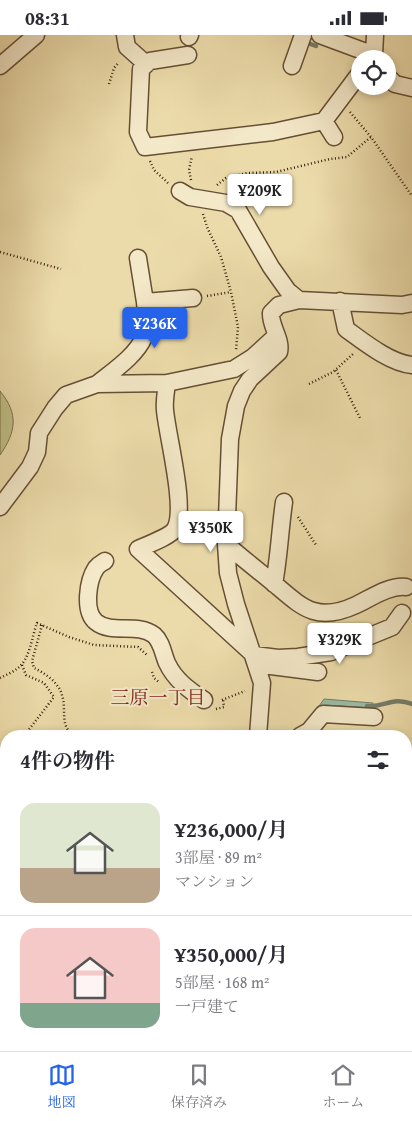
<!DOCTYPE html>
<html lang="ja">
<meta charset="utf-8">
<style>
body{margin:0;font-family:"Gentium Book Plus","Noto Serif JP",serif;background:#f7f7f7;color:#2b2b33;height:100vh;display:flex;flex-direction:column;font-size:19px;white-space:nowrap}
*{box-sizing:border-box;margin:0}
p{font-size:16px;color:#7c7c81}
.icon{flex:none;width:28px;height:28px;fill:none;stroke:currentColor;stroke-width:2;stroke-linecap:round;stroke-linejoin:round}
.map{position:relative;flex:1;overflow:hidden}
.panel{position:absolute;left:0px;top:695px;width:412px;height:321px;display:flex;flex-direction:column;background:#fff;border-radius:20px 20px 0 0;box-shadow:0 2px 8px #0003}
.panel>*{flex:none}
.buttons{position:absolute;left:351px;top:15px;display:grid;gap:10px}
.buttons a{display:grid;place-items:center;width:45px;height:45px;border-radius:50%;background:#fff;box-shadow:0 2px 8px #0003;font-size:25px}
.price{position:absolute;translate:-50% -42px;padding:0 11px;border-radius:5px;background:#fff;color:#222;font-size:16px;line-height:32px;filter:drop-shadow(0 1px 2px #0008)}
.price::after{content:'';position:absolute;left:50%;top:30px;width:15px;height:11px;margin-left:-8px;background:inherit;clip-path:polygon(0 0,100% 0,50% 100%)}
.price.selected{background:#2563eb;color:#fff}
ul{padding:0;list-style:none}
li{display:flex;align-items:center;gap:15px;height:125px;padding:0 20px}
li+li{border-top:1px solid #e1e1e2}
li span{display:grid;place-items:center;flex:none;width:140px;height:100px;border-radius:15px;color:#555}
li>.icon{margin-inline-start:auto}
span .icon{width:60px;height:60px;fill:#fffc;stroke-width:1}
li b{font-size:21px}
h2{display:flex;justify-content:space-between;align-items:center;height:60px;padding:0 20px;font-size:21px}
.status{display:flex;justify-content:space-between;align-items:center;height:35px;padding:0 25px;background:#fff;direction:ltr}
.status svg{height:14px;fill:currentColor}
.tab-bar{display:flex;justify-content:space-around;align-items:center;height:70px;border-top:1px solid #e1e1e2;background:#fff;font-size:14px;color:#7c7c81}
.tab-bar a{display:grid;justify-items:center;gap:2px}
.tab-bar .selected{color:#2563eb}
.map>svg:first-child{display:block}
.green{fill:#bfbe84;stroke:#7c6f49}
.water{fill:#99bba5;stroke:#737d69}
.lines{fill:none;stroke-linecap:round;stroke-linejoin:round}
.stream{stroke:#737d69;stroke-width:4.5}
.street-casing{stroke:#664f35;stroke-width:19}
.secondary-casing{stroke:#39200e;stroke-width:25}
.path{stroke:#39200e;stroke-width:2.5;stroke-dasharray:1 2.5;stroke-linecap:butt}
.street{stroke:#f3e8c8;stroke-width:16}
.secondary{stroke:#f3e8c8;stroke-width:22}
.labels{text-anchor:middle;stroke-width:4.5;stroke-linejoin:round;paint-order:stroke}
.neighbourhood-label{font-size:19px;fill:#7a1f14;stroke:#f3e8c8}
</style>
<div class="status"><b>08:31</b><svg viewBox="0 0 49 12"><path d="M0 12V9h3v3zM5 12V6h3v6zM10 12V3h3v9zM15 12V0h3v12zM26 1h20v11H26zM47 4h2v5h-2z"/></svg></div>
<div class="map">
<svg width="412" height="1016" viewBox="0 0 412 1016">
<rect width="100%" height="100%" fill="#ecdbaa"/>
<filter id="stains"><feTurbulence type="fractalNoise" baseFrequency=".004" numOctaves="4"/><feColorMatrix values="0 0 0 0 .2 0 0 0 0 .09 0 0 0 0 .02 0 0 0 .5 -.17"/></filter>
<radialGradient id="worn" r=".72"><stop offset=".6" stop-color="#630" stop-opacity="0"/><stop offset="1" stop-color="#630" stop-opacity=".3"/></radialGradient>
<path class="green" d="M0 356C19 379 16 397 0 420Z"/>
<path class="water" d="M324 664 373 668V673L325 670 305 701H298Z"/>
<g class="lines">
<path class="stream" d="M305 7 316 11
M367 671C384 673 392 661 412 669"/>
<g class="street-casing">
<path id="street" d="M125 0 127 12 145 28
M320 0 374 20 376 24
M189 2 190 0
M188 20 150 26 141 34 138 97 145 112 273 97 324 86 360 38
M371 24 374 20 375 0
M0 31 36 0
M292 31 303 0
M388 42 395 49 412 53
M324 86 334 102
M180 156 190 162 226 168 238 175 271 232 288 256 299 265
M138 223 145 267
M340 266 346 294C364 307 390 328 412 330
M167 348C166 357 164 366 165 375 167 400 187 474 175 494 171 501 147 510 138 514L254 620 278 623 298 622 331 617 392 592 402 578
M97 349C113 336 136 321 144 302 148 291 146 278 145 267L193 263
M0 472 30 432 37 417 39 398 55 373 66 360 97 349 167 348 234 334 253 322 276 301
M226 509C241 522 256 534 271 546 301 571 315 589 356 570 371 563 389 550 406 552
M105 526C102 528 99 529 96 533 88 545 83 576 96 587 112 600 137 587 154 600 162 607 163 619 167 628 175 645 189 655 204 665
M274 549C279 522 280 495 284 467
M271 631 318 637
M258 701 262 648 236 569 228 538 226 509 230 404 236 371 242 356 250 344 279 317C282 304 270 291 271 278L279 270 299 265 402 270 412 268
M300 701 309 696 323 679 374 682
M0 861 6 868
M0 901 6 899
M300 1016 311 1010"/>
</g>
<g class="secondary-casing">
<path id="secondary" d="M208 1010 210 1016"/>
</g>
<path class="path" d="M109 49 114 33 119 27
M350 77 371 102 412 161
M150 126 154 135 168 148
M191 145 189 135 192 121
M217 150 226 143 247 138 276 137 330 124 347 122 371 102
M203 179 207 192 221 222 231 257 238 292 236 315
M0 217 61 234
M207 261 231 257
M336 335 360 383
M309 349 333 337 353 319
M298 482 316 510
M42 590 32 626 34 633C45 638 59 648 62 660 67 676 59 690 74 701
M22 630 26 640 44 648 54 662 24 701
M152 637 154 643 159 647
M0 643C6 640 13 637 18 633 30 624 32 601 37 588L69 602 94 610 138 612 147 620
M222 665 245 656
M216 674 224 672 223 664
M406 843 412 844
M137 1010 142 1016
M142 1016 148 1010"/>
<use href="#street" class="street"/>
<use href="#secondary" class="secondary"/>
</g>
<g class="labels">
<g class="neighbourhood-label">
<text x="158" y="669">三原一丁目</text>
</g>
</g>
<rect width="100%" height="100%" filter="url(#stains)"/>
<rect width="100%" height="100%" fill="url(#worn)"/>
</svg>
<div class="buttons">
<a><svg class="icon" aria-label="locate" viewBox="0 0 24 24"><circle cx="12" cy="12" r="6"/><path d="M12 2v4M12 18v4M2 12h4M18 12h4"/></svg></a>
</div>
<b class="price" style="left:260px;top:181px">¥209K</b>
<b class="price selected" style="left:155px;top:314px">¥236K</b>
<b class="price" style="left:211px;top:518px">¥350K</b>
<b class="price" style="left:340px;top:630px">¥329K</b>
<section class="panel">
<h2>4件の物件<svg class="icon" aria-label="filters" viewBox="0 0 24 24"><path d="M4 7h16M4 17h16"/><circle cx="9" cy="7" r="2"/><circle cx="15" cy="17" r="2"/></svg></h2>
<ul>
<li><span style="background:linear-gradient(#dfe7d0 65%,#b9a48a 0)"><svg class="icon" aria-label="home" viewBox="0 0 24 24"><path d="M3 11l9-7 9 7M6 9v11h12V9"/></svg></span><div><b>¥236,000/月</b><p>3部屋 · 89 m²</p><p>マンション</p></div></li>
<li><span style="background:linear-gradient(#f6c9c9 75%,#7fa58c 0)"><svg class="icon" aria-label="home" viewBox="0 0 24 24"><path d="M3 11l9-7 9 7M6 9v11h12V9"/></svg></span><div><b>¥350,000/月</b><p>5部屋 · 168 m²</p><p>一戸建て</p></div></li>
</ul>
</section>
</div>
<nav class="tab-bar">
<a class="selected"><svg class="icon" aria-label="map" viewBox="0 0 24 24"><path d="M3 6l6-2 6 2 6-2v14l-6 2-6-2-6 2zM9 4v14M15 6v14"/></svg>地図</a>
<a><svg class="icon" aria-label="saved" viewBox="0 0 24 24"><path d="M7 4h10v16l-5-4-5 4z"/></svg>保存済み</a>
<a><svg class="icon" aria-label="home" viewBox="0 0 24 24"><path d="M3 11l9-7 9 7M6 9v11h12V9"/></svg>ホーム</a>
</nav>
